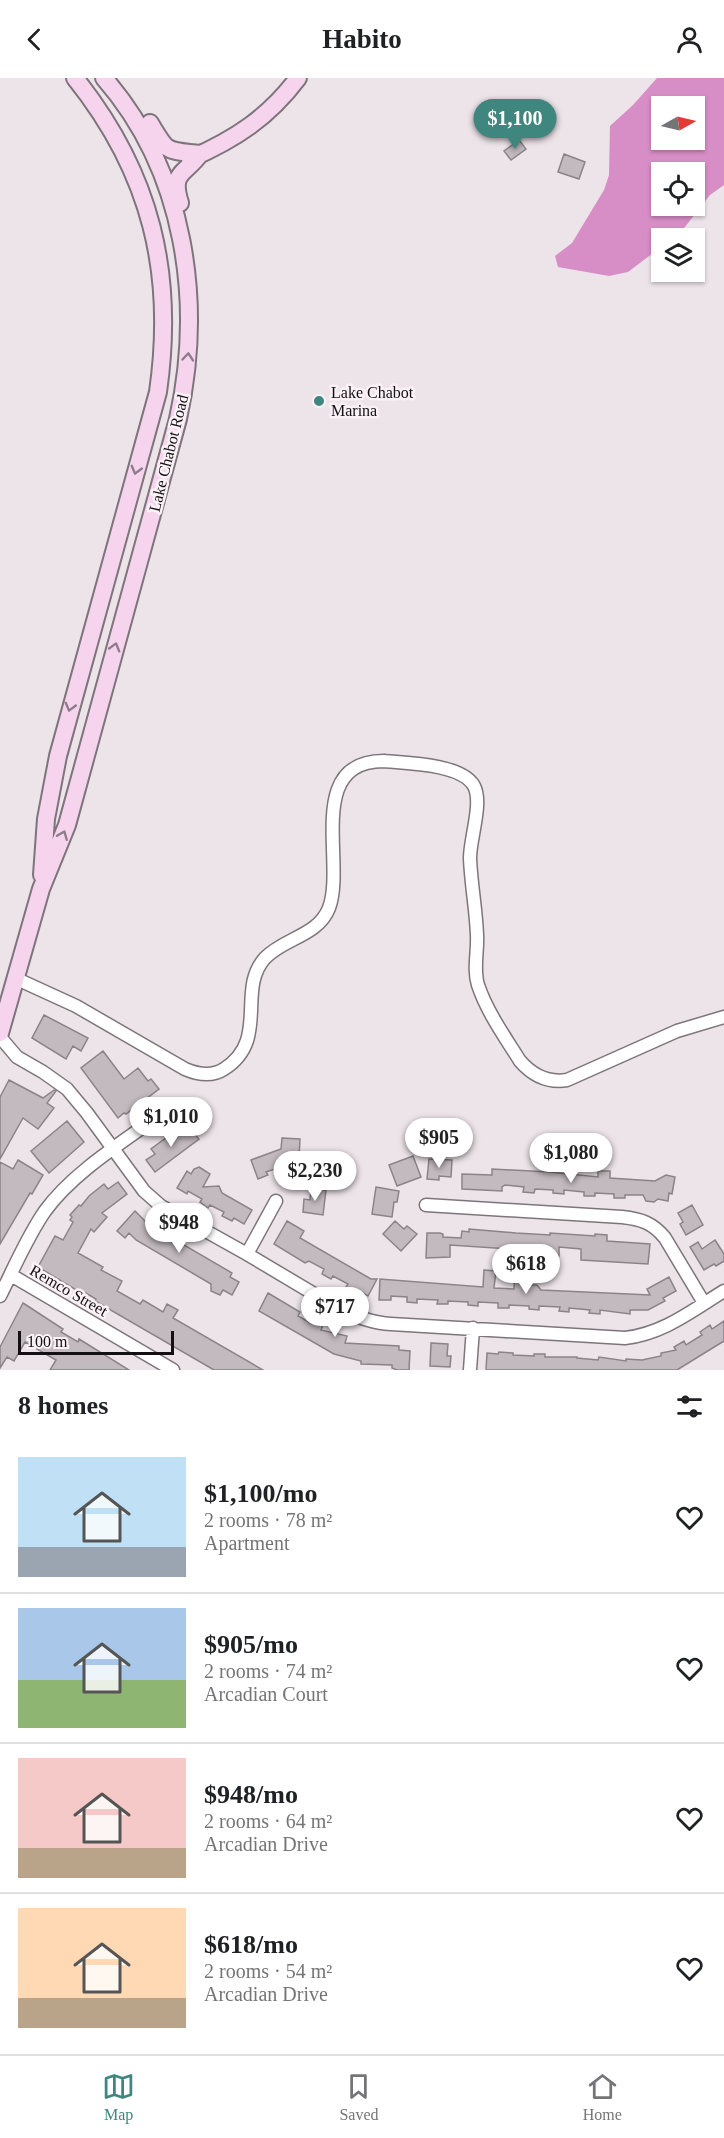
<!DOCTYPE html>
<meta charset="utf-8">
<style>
body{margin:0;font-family:"Times New Roman",serif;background:#f2f2f2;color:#202124;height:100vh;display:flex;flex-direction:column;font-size:22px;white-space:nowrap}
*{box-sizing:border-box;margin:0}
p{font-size:20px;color:#757577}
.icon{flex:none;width:33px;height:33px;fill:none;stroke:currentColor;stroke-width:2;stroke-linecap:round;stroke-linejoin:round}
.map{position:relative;height:1292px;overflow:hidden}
.panel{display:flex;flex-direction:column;background:#fff;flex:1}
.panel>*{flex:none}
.needle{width:39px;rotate:82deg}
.tools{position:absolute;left:651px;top:18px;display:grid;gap:12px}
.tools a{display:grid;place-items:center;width:54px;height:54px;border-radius:0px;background:#fff;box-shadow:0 2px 4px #0004;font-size:30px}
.scale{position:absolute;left:18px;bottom:15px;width:156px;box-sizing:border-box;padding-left:6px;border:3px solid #121012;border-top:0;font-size:16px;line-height:21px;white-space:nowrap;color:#121012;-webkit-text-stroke:4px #faf1f7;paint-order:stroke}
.price{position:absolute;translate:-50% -51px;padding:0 14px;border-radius:21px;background:#fff;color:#222;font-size:20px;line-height:39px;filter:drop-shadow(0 2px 3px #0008)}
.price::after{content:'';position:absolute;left:50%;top:36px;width:18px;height:14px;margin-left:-9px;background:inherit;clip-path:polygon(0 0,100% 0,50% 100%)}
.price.current{background:#3f867e;color:#fff}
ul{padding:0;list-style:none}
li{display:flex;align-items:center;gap:18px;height:150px;padding:0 18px}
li+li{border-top:2px solid #e0e0e0}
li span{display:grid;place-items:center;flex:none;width:168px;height:120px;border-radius:0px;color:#555}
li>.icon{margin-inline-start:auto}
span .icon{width:72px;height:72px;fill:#fffc;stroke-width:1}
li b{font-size:26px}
h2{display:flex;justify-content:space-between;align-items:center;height:72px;padding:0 18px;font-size:26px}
header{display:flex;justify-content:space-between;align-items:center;height:78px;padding:0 18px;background:#fff;font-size:27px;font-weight:700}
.dock{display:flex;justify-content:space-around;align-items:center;height:84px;border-top:2px solid #e0e0e0;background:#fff;font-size:16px;color:#757577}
.dock a{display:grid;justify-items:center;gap:3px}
.dock .current{color:#3f867e}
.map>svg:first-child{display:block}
.water{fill:#d78dc5;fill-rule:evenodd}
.building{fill:#c3bac0;stroke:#8b8389;stroke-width:1.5}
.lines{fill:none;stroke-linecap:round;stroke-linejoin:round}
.street-casing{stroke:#7d757b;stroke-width:15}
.secondary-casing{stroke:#7d757b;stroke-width:20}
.street{stroke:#fff;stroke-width:12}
.secondary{stroke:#f6d4ee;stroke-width:16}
.oneway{stroke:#8f7c8b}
.poi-dot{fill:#3f867e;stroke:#faf1f7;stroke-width:2}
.labels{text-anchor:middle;stroke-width:5;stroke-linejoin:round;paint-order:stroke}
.poi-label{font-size:16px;fill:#121012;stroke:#faf1f7;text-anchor:start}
.street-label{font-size:16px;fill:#121012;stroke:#faf1f7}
</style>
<header><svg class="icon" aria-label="back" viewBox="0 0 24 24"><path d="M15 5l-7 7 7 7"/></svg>Habito<svg class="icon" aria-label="person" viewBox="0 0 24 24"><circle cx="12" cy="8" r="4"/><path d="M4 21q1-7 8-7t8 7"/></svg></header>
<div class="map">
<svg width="724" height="1292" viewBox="0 0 724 1292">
<rect width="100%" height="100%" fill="#ede4ea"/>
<path class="water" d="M657 0H724V107L710 117 681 154 672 160H662L661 169 628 194 609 198 558 189 555 178 572 165 604 112 609 97 610 48 633 27ZM694 28V62H662V28ZM694 94V128H662V94Z"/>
<path class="building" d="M519 62 526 71 511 82 504 73Z
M564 76 585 84 579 101 558 94Z
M44 937 88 960 81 973 73 968 66 981 32 960Z
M103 973 124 1001 138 990 148 1003 151 1001 159 1011 126 1036 124 1035 118 1040 81 990Z
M9 1002 43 1020 54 1012 56 1013 47 1025 54 1030 38 1051 23 1040 0 1081V1019Z
M67 1043 84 1064 49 1095 31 1073Z
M190 1050 199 1061 155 1094 146 1082 155 1076 151 1071 178 1051 181 1056Z
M282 1060 300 1061 299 1080 318 1093 309 1105 300 1098 296 1103 278 1090 266 1094 268 1097 258 1101 251 1082 281 1071Z
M413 1078 421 1099 397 1108 389 1087Z
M429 1081 452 1082 451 1099 439 1098V1102L427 1101Z
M18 1082 43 1097 32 1116 30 1115 0 1166V1084L13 1091Z
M199 1089 210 1096 203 1109 219 1108 222 1115 252 1132 244 1146 234 1140 232 1143 222 1138 224 1134 210 1127 208 1130 200 1124 202 1121 188 1113 187 1116 177 1110 187 1093 191 1096 194 1091Z
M492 1091 550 1094 598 1099V1093H610V1100L655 1103 666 1097 675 1099 672 1116 669 1115 668 1123 658 1121 654 1124 646 1123 643 1117H625V1120H614V1116L595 1115V1118H584V1114L564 1112V1116L553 1115V1112L535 1111 534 1115 523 1114 524 1109 505 1107 502 1109V1113L462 1111V1096L492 1097Z
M118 1104 127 1116 102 1135 107 1139 94 1154 91 1151 78 1175 103 1189 101 1192 122 1203 117 1213 140 1226 143 1222 163 1234 167 1226 178 1232 173 1240 263 1292H214L95 1223 96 1221 79 1211 78 1213 38 1189 55 1158 63 1162 73 1144 70 1142 72 1139 70 1137 79 1127 81 1128 89 1118 104 1106 108 1111Z
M376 1109 399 1113 397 1124H394L392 1139 372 1136Z
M311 1111 326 1112 323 1137 303 1134 304 1121 310 1122Z
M692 1127 703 1147 686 1157 680 1146 683 1144 678 1135Z
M135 1133 148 1146 232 1195 230 1199 239 1204 232 1217 223 1212 220 1217 211 1213V1206L136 1162 129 1155 125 1160 117 1153Z
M287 1143 304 1153 300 1160 371 1201H377L368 1218 357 1212 355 1215 346 1209 348 1206 333 1198 331 1201 322 1196 324 1191 309 1183 305 1185 274 1166Z
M395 1143 404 1151 407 1148 417 1156 401 1173 383 1156Z
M469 1151 516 1155 550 1157V1155L595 1158V1156L607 1157V1163L650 1166 648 1186 581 1182V1171L559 1169V1178L535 1177V1180H523V1172L450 1167V1179L426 1180 427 1155H440L443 1156V1159L461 1160 462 1153 469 1154Z
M715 1162 724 1176V1183L716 1188 714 1186 704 1192 690 1169 698 1164 702 1171Z
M484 1192 496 1193 494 1210 514 1211 515 1193 528 1194 527 1207H537L541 1212 650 1217 647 1211 669 1199 676 1213 663 1220 665 1223 648 1232H630V1236L600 1232V1236L589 1235 590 1232 569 1230V1234L559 1233 560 1229 539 1228V1232L529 1231V1228L509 1227V1230H498V1225L478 1224V1228L468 1227V1224L448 1223V1226H437L438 1222 417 1221V1225L407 1224V1219L391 1218V1222H379L380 1201 483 1209Z
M268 1215 300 1234 298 1238 312 1246 314 1242 323 1247 321 1252 347 1258 345 1265 399 1268V1272L410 1273 409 1292H397L392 1290V1287L361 1286V1283L334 1276 259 1233Z
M23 1225 63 1251 61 1254 78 1264 79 1261 129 1292H50L56 1282 25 1264 14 1283 7 1279 0 1290V1269Z
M724 1243V1263L677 1292H486L487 1275 498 1276 499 1274 513 1275V1277L534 1278V1276H545V1279H577V1280L598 1282 599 1279 626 1283V1281L642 1282 661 1278V1275L676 1272 674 1269 684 1263 686 1267 702 1257 700 1254 710 1247 712 1251Z
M431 1265 448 1266 447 1278H451L450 1289 430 1288Z"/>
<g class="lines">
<g class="street-casing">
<path id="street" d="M17 901 76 928 185 991C199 997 212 999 224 991 270 962 236 912 265 880 284 860 318 858 329 830 346 785 304 683 384 683 407 685 462 686 474 708 483 725 470 760 470 780 471 806 476 831 477 857 478 874 473 891 478 907 487 934 505 959 520 983 533 998 548 1005 567 1002L677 953 724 939
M0 959 17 979 43 994 67 1011 87 1035 144 1113 161 1128 247 1176 341 1232C358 1239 373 1245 391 1246L625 1260C663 1256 693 1232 724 1213
M426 1127 622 1139C641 1141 653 1145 665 1160L704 1225
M247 1176 276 1123
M11 1197 173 1292
M0 1218C14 1190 27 1159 45 1133 75 1092 128 1061 168 1031
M470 1292 473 1250"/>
</g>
<g class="secondary-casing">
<path id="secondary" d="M150 45C168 76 166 72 200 76 185 97 170 93 180 125
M190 81C235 61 268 40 298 0
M42 797 46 741 58 678 158 314C175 195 151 95 75 0
M0 955 41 811 67 747 178 341C204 223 185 93 104 0"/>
</g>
<use href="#street" class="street"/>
<use href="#secondary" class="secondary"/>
</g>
<defs><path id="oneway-chevron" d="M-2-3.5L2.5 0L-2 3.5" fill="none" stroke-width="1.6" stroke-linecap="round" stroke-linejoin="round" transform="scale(1.5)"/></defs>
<g class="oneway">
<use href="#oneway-chevron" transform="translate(188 279) rotate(-85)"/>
<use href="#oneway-chevron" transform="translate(136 392) rotate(105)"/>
<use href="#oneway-chevron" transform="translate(115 569) rotate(-74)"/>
<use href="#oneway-chevron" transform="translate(70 629) rotate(105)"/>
<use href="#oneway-chevron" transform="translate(63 757) rotate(-68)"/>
</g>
<circle class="poi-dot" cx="319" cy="323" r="6"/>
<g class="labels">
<g class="poi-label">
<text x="331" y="320">Lake Chabot<tspan x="331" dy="18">Marina</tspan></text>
</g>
<g class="street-label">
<text transform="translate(168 375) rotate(-76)" y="6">Lake Chabot Road</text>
<text transform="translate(69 1212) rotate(30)" y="6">Remco Street</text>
</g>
</g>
</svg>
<div class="tools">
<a><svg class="needle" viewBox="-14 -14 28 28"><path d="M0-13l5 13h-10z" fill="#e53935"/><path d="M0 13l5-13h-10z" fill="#757577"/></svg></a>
<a><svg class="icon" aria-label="locate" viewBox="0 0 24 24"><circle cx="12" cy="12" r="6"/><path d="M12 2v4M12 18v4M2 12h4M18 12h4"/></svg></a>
<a><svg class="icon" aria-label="layers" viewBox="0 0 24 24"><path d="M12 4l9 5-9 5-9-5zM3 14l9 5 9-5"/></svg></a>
</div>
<div class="scale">100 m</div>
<b class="price current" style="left:515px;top:72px">$1,100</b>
<b class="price" style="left:171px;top:1070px">$1,010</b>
<b class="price" style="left:439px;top:1091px">$905</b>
<b class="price" style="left:571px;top:1106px">$1,080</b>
<b class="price" style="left:315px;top:1124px">$2,230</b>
<b class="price" style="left:179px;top:1176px">$948</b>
<b class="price" style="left:526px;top:1217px">$618</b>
<b class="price" style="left:335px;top:1260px">$717</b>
</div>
<section class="panel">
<h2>8 homes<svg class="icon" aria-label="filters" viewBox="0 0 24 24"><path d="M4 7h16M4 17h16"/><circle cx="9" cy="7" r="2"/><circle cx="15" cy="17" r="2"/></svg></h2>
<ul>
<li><span style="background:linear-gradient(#bfe0f5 75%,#9aa5b1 0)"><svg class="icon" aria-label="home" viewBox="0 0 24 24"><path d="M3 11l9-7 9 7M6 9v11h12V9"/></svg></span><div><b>$1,100/mo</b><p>2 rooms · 78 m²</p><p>Apartment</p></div><svg class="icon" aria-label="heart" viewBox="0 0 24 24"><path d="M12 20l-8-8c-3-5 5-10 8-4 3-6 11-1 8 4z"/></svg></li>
<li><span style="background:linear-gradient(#a9c7e8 60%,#8fb573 0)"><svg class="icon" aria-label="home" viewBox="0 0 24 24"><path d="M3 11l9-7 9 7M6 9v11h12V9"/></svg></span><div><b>$905/mo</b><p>2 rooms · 74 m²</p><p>Arcadian Court</p></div><svg class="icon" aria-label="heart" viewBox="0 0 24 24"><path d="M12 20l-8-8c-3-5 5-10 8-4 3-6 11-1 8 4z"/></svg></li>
<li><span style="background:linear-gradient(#f6c9c9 75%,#b9a48a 0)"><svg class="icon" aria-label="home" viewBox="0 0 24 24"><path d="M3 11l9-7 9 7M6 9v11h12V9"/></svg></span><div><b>$948/mo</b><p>2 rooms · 64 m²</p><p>Arcadian Drive</p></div><svg class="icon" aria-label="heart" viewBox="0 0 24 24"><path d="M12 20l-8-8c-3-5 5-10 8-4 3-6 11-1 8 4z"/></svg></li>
<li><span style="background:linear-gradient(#ffd9b3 75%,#b9a48a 0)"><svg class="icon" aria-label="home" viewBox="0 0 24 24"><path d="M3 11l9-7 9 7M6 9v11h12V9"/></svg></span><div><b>$618/mo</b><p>2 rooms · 54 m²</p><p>Arcadian Drive</p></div><svg class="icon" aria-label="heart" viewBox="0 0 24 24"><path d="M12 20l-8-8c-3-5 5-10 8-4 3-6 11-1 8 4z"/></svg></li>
</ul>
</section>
<nav class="dock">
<a class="current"><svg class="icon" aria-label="map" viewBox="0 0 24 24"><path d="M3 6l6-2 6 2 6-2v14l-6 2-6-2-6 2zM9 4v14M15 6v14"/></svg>Map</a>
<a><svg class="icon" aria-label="saved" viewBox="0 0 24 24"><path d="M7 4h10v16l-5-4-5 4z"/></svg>Saved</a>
<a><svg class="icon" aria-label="home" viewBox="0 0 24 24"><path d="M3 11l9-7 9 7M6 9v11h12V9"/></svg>Home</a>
</nav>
